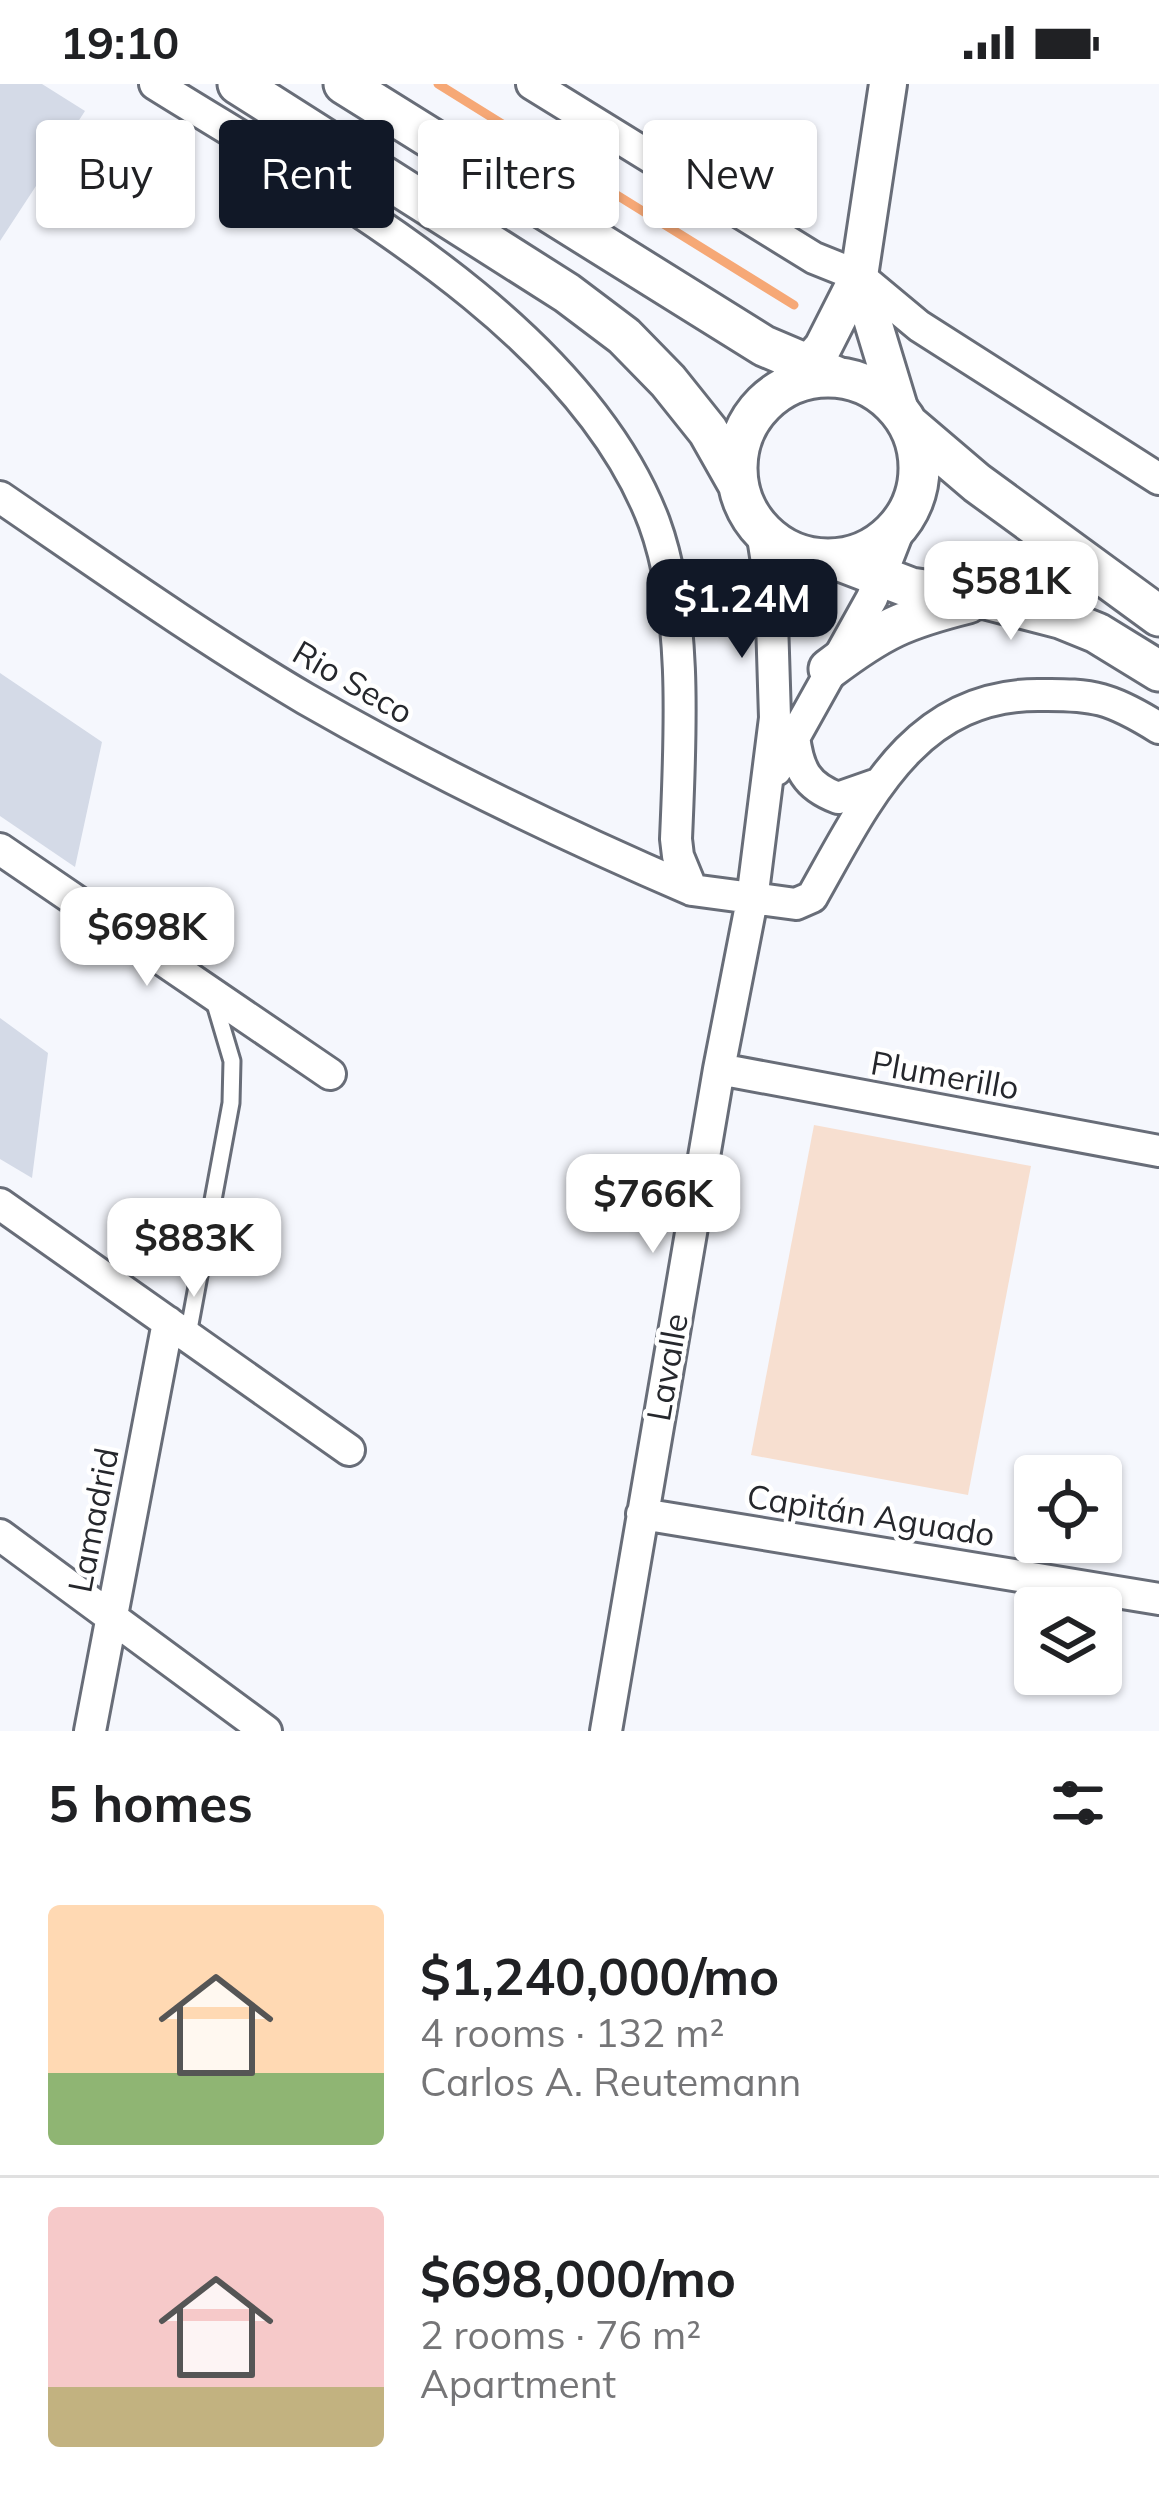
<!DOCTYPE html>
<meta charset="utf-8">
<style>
body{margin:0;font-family:Mulish,sans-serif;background:#f2f2f2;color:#202124;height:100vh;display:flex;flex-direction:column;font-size:45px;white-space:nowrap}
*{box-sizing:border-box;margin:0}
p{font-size:39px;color:#757577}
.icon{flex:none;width:66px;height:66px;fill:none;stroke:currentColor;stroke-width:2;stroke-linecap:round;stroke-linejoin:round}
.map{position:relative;height:1647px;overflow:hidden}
.sheet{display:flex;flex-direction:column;background:#fff;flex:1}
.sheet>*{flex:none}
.top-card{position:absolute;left:36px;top:36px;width:1089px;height:108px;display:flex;gap:24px}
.buttons{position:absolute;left:1014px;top:1371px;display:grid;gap:24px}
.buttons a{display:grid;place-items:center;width:108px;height:108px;border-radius:12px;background:#fff;box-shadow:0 3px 9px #0004;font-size:60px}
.price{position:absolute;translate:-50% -102px;padding:0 27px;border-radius:24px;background:#fff;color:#222;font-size:39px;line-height:78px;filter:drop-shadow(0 3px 6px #0008)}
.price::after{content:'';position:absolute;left:50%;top:72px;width:36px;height:27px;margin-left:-18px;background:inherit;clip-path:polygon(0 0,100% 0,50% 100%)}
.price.active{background:#111827;color:#fff}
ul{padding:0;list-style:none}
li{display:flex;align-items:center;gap:36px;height:300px;padding:0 48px}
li+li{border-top:3px solid #e0e0e0}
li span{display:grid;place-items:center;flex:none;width:336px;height:240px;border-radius:12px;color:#555}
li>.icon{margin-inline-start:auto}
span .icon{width:144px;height:144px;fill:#fffc;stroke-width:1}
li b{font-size:51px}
h2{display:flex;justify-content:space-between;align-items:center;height:144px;padding:0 48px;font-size:51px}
.pill{padding:0 42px;border-radius:12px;background:#fff;box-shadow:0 3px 9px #0004;font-size:42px;line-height:108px}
.pill.active{background:#111827;color:#fff}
.status{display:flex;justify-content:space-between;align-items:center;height:84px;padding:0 60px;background:#fff;direction:ltr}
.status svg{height:33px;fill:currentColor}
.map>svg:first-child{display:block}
.green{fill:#f7dfd0}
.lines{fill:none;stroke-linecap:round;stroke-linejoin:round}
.stream{stroke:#f6a876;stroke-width:9}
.building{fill:#d4dae7}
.service-casing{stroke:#686d78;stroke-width:21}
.minor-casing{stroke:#686d78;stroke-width:36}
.tertiary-casing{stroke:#686d78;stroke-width:42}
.secondary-casing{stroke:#686d78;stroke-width:45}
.service{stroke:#fff;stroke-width:15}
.minor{stroke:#fff;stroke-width:30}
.tertiary{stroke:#fff;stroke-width:36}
.secondary{stroke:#fff;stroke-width:39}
.labels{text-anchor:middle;stroke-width:9;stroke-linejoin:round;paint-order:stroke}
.street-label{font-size:33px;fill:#25272c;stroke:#fff}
</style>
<div class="status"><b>19:10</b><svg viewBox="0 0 49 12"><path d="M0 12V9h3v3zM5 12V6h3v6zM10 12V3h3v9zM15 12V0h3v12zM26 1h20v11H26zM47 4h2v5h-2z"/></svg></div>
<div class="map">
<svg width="1159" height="1647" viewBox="0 0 1159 1647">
<rect width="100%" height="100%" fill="#f5f7fd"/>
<path class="green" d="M814 1041 1031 1082 968 1411 751 1371Z"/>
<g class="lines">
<path class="stream" d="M438 0 794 221"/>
</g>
<path class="building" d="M0 0H42L85 27 0 157Z
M0 589 102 658 75 783 0 732Z
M0 934 48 969 32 1094 0 1075Z"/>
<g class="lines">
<g class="service-casing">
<path id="service" d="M188 1251 231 1019 232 977 213 913"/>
</g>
<g class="minor-casing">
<path id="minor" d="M155 0C326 107 579 240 654 438 688 530 680 658 676 755L678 772 692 806 796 820 812 813C866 718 913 611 1038 611 1094 610 1111 614 1159 644
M532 0 814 174 859 192 919 242 1159 395
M0 413C101 482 201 553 306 615 431 687 560 749 692 806
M794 652C798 685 806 702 838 714L878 700
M776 686 872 514 903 435
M0 765 330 990
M719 985 1159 1067
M0 1120 349 1366
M642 1430 1159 1515
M0 1451 266 1647
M90 1647 168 1238
M606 1647 719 985 752 816 775 634 771 504 762 447"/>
</g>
<g class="tertiary-casing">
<path id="tertiary" d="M859 192 900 327
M790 301 823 263 859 192 888 0"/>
</g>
<g class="secondary-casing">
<path id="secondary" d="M238 0 567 209 624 252 668 297 708 347 738 400
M344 0 764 262 837 293
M737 384a91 91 0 1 1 182 0a91 91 0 1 1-182 0Z
M909 341 977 399 1159 532
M835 475 911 504 986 515 1060 534 1097 549 1159 587
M829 585C882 545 904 535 968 519"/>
</g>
<use href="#service" class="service"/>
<use href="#minor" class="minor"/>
<use href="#tertiary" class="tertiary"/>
<use href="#secondary" class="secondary"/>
</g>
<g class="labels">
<g class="street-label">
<text transform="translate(353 598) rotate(30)" y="12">Rio Seco</text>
<text transform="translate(945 991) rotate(10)" y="12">Plumerillo</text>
<text transform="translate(667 1283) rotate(-80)" y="12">Lavalle</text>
<text transform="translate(871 1431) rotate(9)" y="12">Capitán Aguado</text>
<text transform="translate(93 1436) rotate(-79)" y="12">Lamadrid</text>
</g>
</g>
</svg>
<div class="buttons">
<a><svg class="icon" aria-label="locate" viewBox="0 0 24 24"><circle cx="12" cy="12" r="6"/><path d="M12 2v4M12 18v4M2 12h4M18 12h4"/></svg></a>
<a><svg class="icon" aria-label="layers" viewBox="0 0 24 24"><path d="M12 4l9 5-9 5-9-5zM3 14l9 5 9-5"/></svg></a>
</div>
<b class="price" style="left:1011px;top:559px">$581K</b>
<b class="price active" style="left:742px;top:577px">$1.24M</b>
<b class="price" style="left:147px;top:905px">$698K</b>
<b class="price" style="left:653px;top:1172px">$766K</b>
<b class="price" style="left:194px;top:1216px">$883K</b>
<div class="top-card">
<a class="pill">Buy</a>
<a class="pill active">Rent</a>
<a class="pill">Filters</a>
<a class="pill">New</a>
</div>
</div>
<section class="sheet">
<h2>5 homes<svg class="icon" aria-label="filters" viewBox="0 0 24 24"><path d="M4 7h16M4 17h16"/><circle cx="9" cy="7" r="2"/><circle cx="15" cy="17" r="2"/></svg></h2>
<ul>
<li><span style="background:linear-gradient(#ffd9b3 70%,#8fb573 0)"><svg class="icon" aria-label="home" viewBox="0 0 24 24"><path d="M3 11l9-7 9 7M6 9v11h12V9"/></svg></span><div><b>$1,240,000/mo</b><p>4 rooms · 132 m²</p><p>Carlos A. Reutemann</p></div></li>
<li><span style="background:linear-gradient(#f6c9c9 75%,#c2b280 0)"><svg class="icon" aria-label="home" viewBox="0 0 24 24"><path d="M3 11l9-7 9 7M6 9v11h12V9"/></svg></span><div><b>$698,000/mo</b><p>2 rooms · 76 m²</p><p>Apartment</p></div></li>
</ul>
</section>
